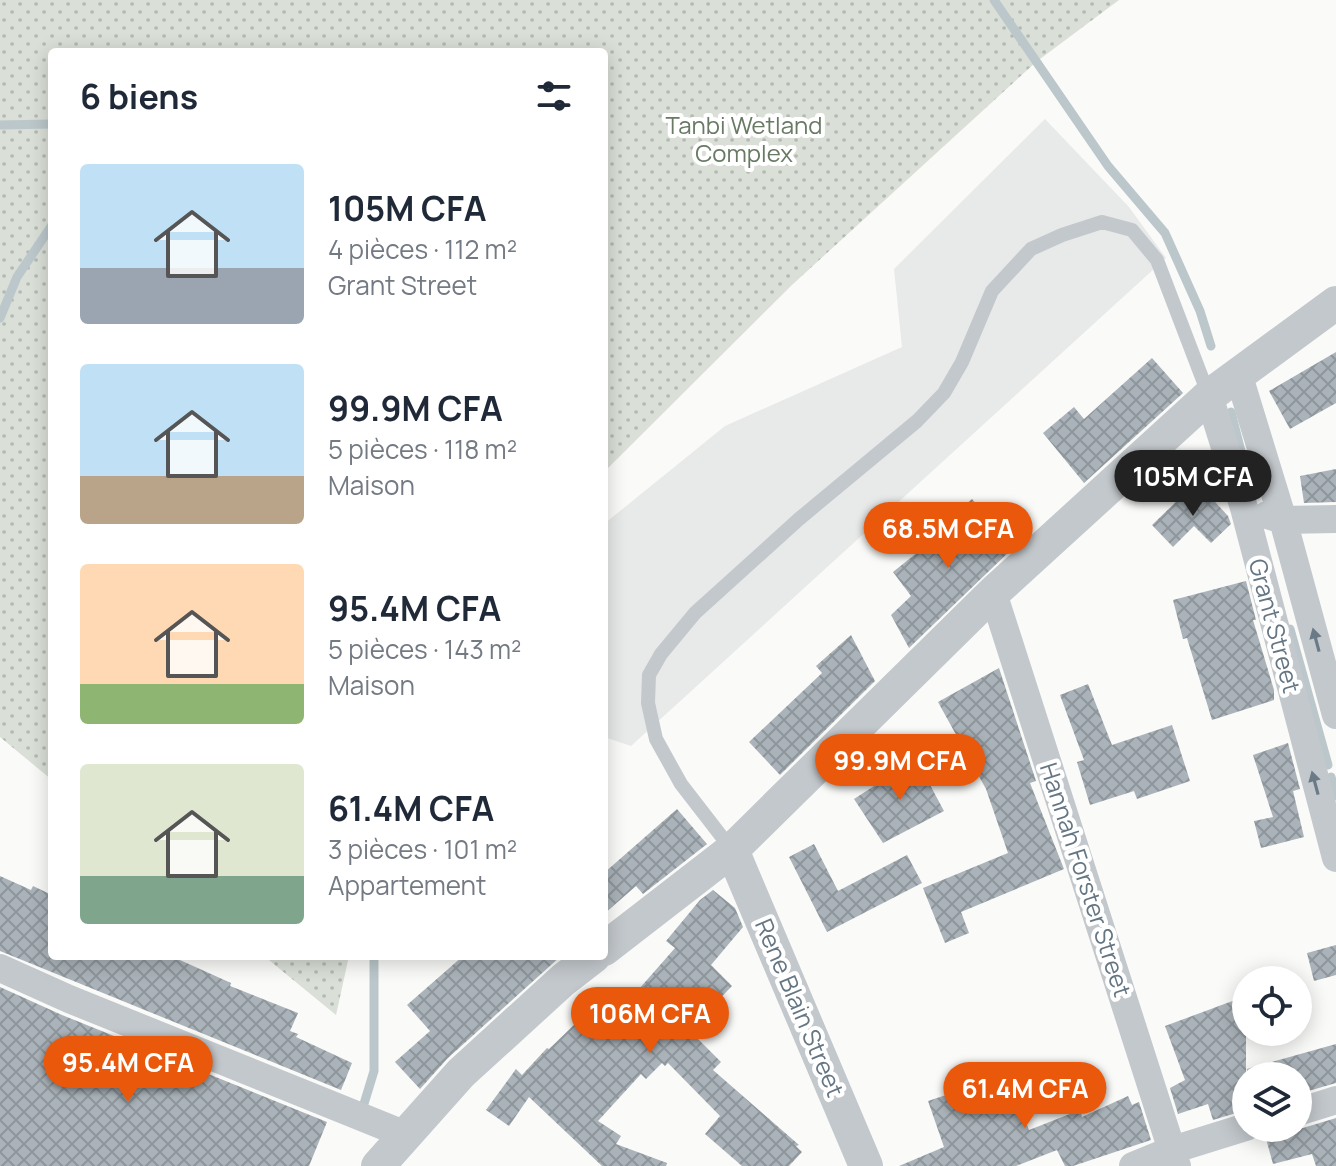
<!DOCTYPE html>
<html lang="fr">
<meta charset="utf-8">
<style>
body{margin:0;font-family:Manrope,sans-serif;background:#f6f6f7;color:#1f2937;height:100vh;display:flex;flex-direction:column;font-size:30px;white-space:nowrap}
*{box-sizing:border-box;margin:0}
p{font-size:26px;color:#747a83}
.icon{flex:none;width:44px;height:44px;fill:none;stroke:currentColor;stroke-width:2;stroke-linecap:round;stroke-linejoin:round}
.map{position:relative;flex:1;overflow:hidden}
.side{position:absolute;left:48px;top:48px;width:560px;height:912px;display:flex;flex-direction:column;background:#fff;border-radius:8px;box-shadow:0 4px 20px #0003}
.side>*{flex:none}
.buttons{position:absolute;left:1232px;top:966px;display:grid;gap:16px}
.buttons a{display:grid;place-items:center;width:80px;height:80px;border-radius:50%;background:#fff;box-shadow:0 4px 20px #0003;font-size:40px}
.price{position:absolute;translate:-50% -68px;padding:0 18px;border-radius:28px;background:#ea580c;color:#fff;font-size:26px;line-height:52px;filter:drop-shadow(0 2px 4px #0008)}
.price::after{content:'';position:absolute;left:50%;top:48px;width:24px;height:18px;margin-left:-12px;background:inherit;clip-path:polygon(0 0,100% 0,50% 100%)}
.price.current{background:#222;color:#fff}
ul{padding:0;list-style:none}
li{display:flex;align-items:center;gap:24px;height:200px;padding:0 32px}
li span{display:grid;place-items:center;flex:none;width:224px;height:160px;border-radius:8px;color:#555}
li>.icon{margin-inline-start:auto}
span .icon{width:96px;height:96px;fill:#fffc;stroke-width:1}
li b{font-size:34px}
h2{display:flex;justify-content:space-between;align-items:center;height:96px;padding:0 32px;font-size:34px}
.map>svg:first-child{display:block}
.built{fill:#e8e9e9}
.park{fill:url(#park-dots)}
.lines{fill:none;stroke-linecap:round;stroke-linejoin:round}
.stream{stroke:#bbc7cb;stroke-width:9}
.building{fill:url(#building-cross-hatch)}
.service{stroke:#c3c8cc;stroke-width:14}
.minor{stroke:#c3c8cc;stroke-width:28}
.tertiary{stroke:#c3c8cc;stroke-width:34}
.oneway{fill:#6a7a87}
.labels{text-anchor:middle;stroke-width:8;stroke-linejoin:round;paint-order:stroke}
.park-label{font-size:24px;fill:#687a64;stroke:#fff}
.street-label{font-size:24px;fill:#657683;stroke:#fff}
</style>
<div class="map">
<svg width="1336" height="1166" viewBox="0 0 1336 1166">
<defs>
<pattern id="park-dots" width="8" height="8" patternUnits="userSpaceOnUse" patternTransform="scale(2)"><rect width="8" height="8" fill="#dadfd7"/><path d="M2 2h.1M6 6h.1" fill="none" stroke="#b4b9b4" stroke-width="1.8" stroke-linecap="round"/></pattern>
<pattern id="building-cross-hatch" width="8" height="8" patternUnits="userSpaceOnUse" patternTransform="scale(2)"><rect width="8" height="8" fill="#aab3b9"/><path d="M0 0l8 8M0 8l8-8" fill="none" stroke="#8e969c"/></pattern>
</defs>
<rect width="100%" height="100%" fill="#fafaf8"/>
<path class="built" d="M1045 119 1129 207 1166 258 631 746 604 737V524L725 426 902 347 894 269Z"/>
<path class="park" d="M0 0H1119L1036 62 793 284 604 472V52H52V780L0 737Z
M264 956H349L336 1015Z"/>
<g class="lines">
<path class="stream" d="M994 0 1108 166 1165 233 1200 311 1211 346
M0 125 52 124
M0 318 17 277 52 225
M1231 412 1244 463
M1290 629 1328 765
M1331 777 1336 796
M363 1107 374 1071V956"/>
</g>
<path class="building" d="M1336 352V403L1290 429 1269 391Z
M1152 358 1183 393 1084 483 1043 433 1074 407 1084 419Z
M1336 469V502L1304 503 1300 476Z
M1205 491 1228 516 1231 524 1211 543 1194 526 1173 547 1152 525 1183 495Z
M972 499 1014 547 909 648 891 615 911 596 893 572 949 527 945 523Z
M1246 581 1256 620H1253L1274 690V700L1212 720 1187 638 1183 639 1173 600Z
M851 635 875 681 780 775 749 742 822 673 816 666Z
M999 668 1036 781 1030 783 1064 869 961 912 969 933 945 943 923 888 1008 853 986 789 938 702Z
M1088 684 1112 745 1172 725 1190 781 1137 799 1134 791 1090 805 1077 762 1084 760 1060 695Z
M1288 743 1300 789 1293 791 1304 837 1261 848 1254 821 1273 817 1253 755Z
M916 759 944 811 883 843 854 799Z
M677 809 707 844 643 894 636 886 604 914V873Z
M814 844 838 891 907 855 922 883 827 932 789 857Z
M0 876 31 890 33 886 52 895V956H171L231 983 230 986 298 1013 290 1031 298 1034 296 1037 352 1063 341 1090 0 951Z
M713 890 735 908 743 927 711 965 732 986 689 1030 721 1062 713 1070 799 1145 796 1146 802 1152 789 1166H742L705 1134 720 1116 668 1063 665 1066 662 1063 646 1079 641 1074 598 1121 621 1136 616 1144 667 1163 666 1166H602L529 1097 509 1126 486 1110 516 1069 522 1075 547 1048 549 1049 603 997 617 1014 675 948 666 941 700 900Z
M1336 945V975L1314 981 1307 953Z
M463 956H561L448 1058 420 1089 395 1062 430 1031 407 1005Z
M0 987 62 1015 327 1122 309 1166H0Z
M1246 996V1110L1213 1120 1208 1104 1178 1114 1170 1088 1185 1080 1165 1026Z
M1336 1044V1083L1298 1094V1076H1248L1247 1069Z
M1006 1070 1029 1130 1080 1110 1082 1117 1128 1096 1132 1105 1139 1102 1151 1140 1073 1166H1065L1057 1150 1016 1166H899L944 1147 928 1101 985 1082 984 1079Z
M1336 1118V1166H1316L1312 1154 1273 1164 1265 1135 1292 1128H1303Z"/>
<g class="lines">
<path class="service" d="M732 850 681 784 656 739 648 703 649 675 661 654 695 613 799 519 917 421 944 393 962 362 992 291 1031 249 1062 235 1102 222 1132 230 1157 260 1209 396"/>
<path class="minor" d="M1238 373 1283 520 1336 715
M1209 396 1244 508 1336 858
M1267 515 1283 520 1336 519
M993 593 1177 1166
M0 968 69 999 406 1135
M1298 1112 1336 1100
M1133 1166 1172 1150 1246 1127"/>
<path class="tertiary" d="M732 850 866 1166
M604 949 732 850 993 593 1209 396 1336 303
M378 1166 461 1073 563 980 594 956"/>
</g>
<defs><path id="oneway-solid" d="M-6-.8H1V-3.2L6.5 0L1 3.2V.8H-6Z" transform="scale(2)"/></defs>
<g class="oneway">
<use href="#oneway-solid" transform="translate(1316 640) rotate(-105)"/>
<use href="#oneway-solid" transform="translate(1315 783) rotate(-105)"/>
</g>
<g class="labels">
<g class="park-label">
<text x="744" y="134">Tanbi Wetland<tspan x="744" dy="28">Complex</tspan></text>
</g>
<g class="street-label">
<text transform="translate(1274 626) rotate(75)" y="8">Grant Street</text>
<text transform="translate(1085 880) rotate(72)" y="8">Hannah Forster Street</text>
<text transform="translate(799 1008) rotate(67)" y="8">Rene Blain Street</text>
</g>
</g>
</svg>
<div class="buttons">
<a><svg class="icon" aria-label="locate" viewBox="0 0 24 24"><circle cx="12" cy="12" r="6"/><path d="M12 2v4M12 18v4M2 12h4M18 12h4"/></svg></a>
<a><svg class="icon" aria-label="layers" viewBox="0 0 24 24"><path d="M12 4l9 5-9 5-9-5zM3 14l9 5 9-5"/></svg></a>
</div>
<b class="price current" style="left:1193px;top:518px">105M CFA</b>
<b class="price" style="left:948px;top:570px">68.5M CFA</b>
<b class="price" style="left:900px;top:802px">99.9M CFA</b>
<b class="price" style="left:650px;top:1055px">106M CFA</b>
<b class="price" style="left:128px;top:1104px">95.4M CFA</b>
<b class="price" style="left:1025px;top:1130px">61.4M CFA</b>
<section class="side">
<h2>6 biens<svg class="icon" aria-label="filters" viewBox="0 0 24 24"><path d="M4 7h16M4 17h16"/><circle cx="9" cy="7" r="2"/><circle cx="15" cy="17" r="2"/></svg></h2>
<ul>
<li><span style="background:linear-gradient(#bfe0f5 65%,#9aa5b1 0)"><svg class="icon" aria-label="home" viewBox="0 0 24 24"><path d="M3 11l9-7 9 7M6 9v11h12V9"/></svg></span><div><b>105M CFA</b><p>4 pièces · 112 m²</p><p>Grant Street</p></div></li>
<li><span style="background:linear-gradient(#bfe0f5 70%,#b9a48a 0)"><svg class="icon" aria-label="home" viewBox="0 0 24 24"><path d="M3 11l9-7 9 7M6 9v11h12V9"/></svg></span><div><b>99.9M CFA</b><p>5 pièces · 118 m²</p><p>Maison</p></div></li>
<li><span style="background:linear-gradient(#ffd9b3 75%,#8fb573 0)"><svg class="icon" aria-label="home" viewBox="0 0 24 24"><path d="M3 11l9-7 9 7M6 9v11h12V9"/></svg></span><div><b>95.4M CFA</b><p>5 pièces · 143 m²</p><p>Maison</p></div></li>
<li><span style="background:linear-gradient(#dfe7d0 70%,#7fa58c 0)"><svg class="icon" aria-label="home" viewBox="0 0 24 24"><path d="M3 11l9-7 9 7M6 9v11h12V9"/></svg></span><div><b>61.4M CFA</b><p>3 pièces · 101 m²</p><p>Appartement</p></div></li>
</ul>
</section>
</div>
